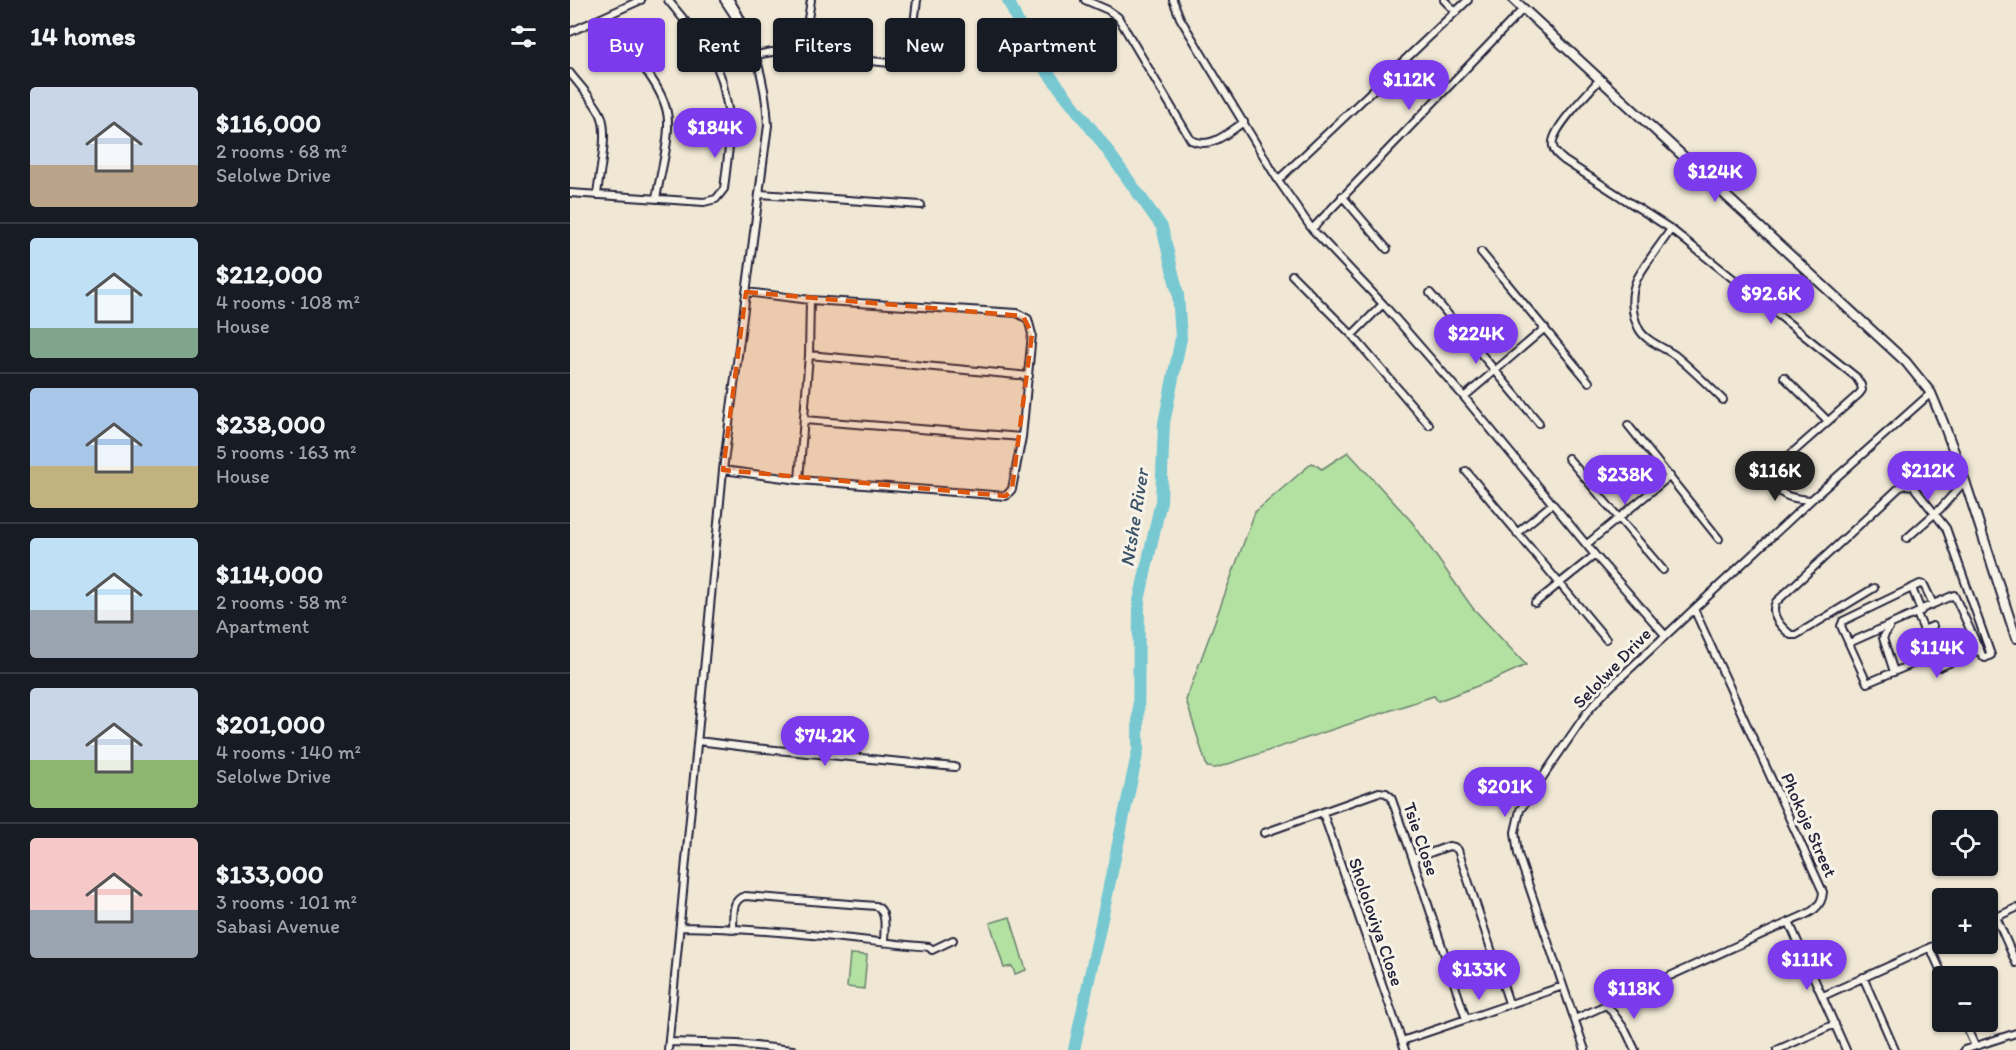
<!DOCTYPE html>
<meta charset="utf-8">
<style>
body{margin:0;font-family:Itim,sans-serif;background:#20242c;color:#f1f3f6;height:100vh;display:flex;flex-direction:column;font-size:22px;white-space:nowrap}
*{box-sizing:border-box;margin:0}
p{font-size:20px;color:#9ea1a6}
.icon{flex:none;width:33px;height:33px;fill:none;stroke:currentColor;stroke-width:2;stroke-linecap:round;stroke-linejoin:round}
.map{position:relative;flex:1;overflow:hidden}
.sheet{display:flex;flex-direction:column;background:#171b24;width:570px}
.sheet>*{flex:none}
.banner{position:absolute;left:18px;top:18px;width:570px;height:54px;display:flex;gap:12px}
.buttons{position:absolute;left:1362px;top:810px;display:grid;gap:12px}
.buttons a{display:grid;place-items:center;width:66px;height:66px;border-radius:6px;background:#171b24;box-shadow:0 2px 4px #0004;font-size:30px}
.price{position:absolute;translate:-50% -51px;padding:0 14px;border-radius:21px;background:#7c3aed;color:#fff;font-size:20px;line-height:39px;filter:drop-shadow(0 2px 3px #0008)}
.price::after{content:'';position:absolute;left:50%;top:36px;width:18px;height:14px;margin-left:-9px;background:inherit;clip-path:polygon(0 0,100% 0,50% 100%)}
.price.active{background:#222;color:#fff}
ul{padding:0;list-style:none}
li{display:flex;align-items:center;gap:18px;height:150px;padding:0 30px}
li+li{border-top:2px solid #363941}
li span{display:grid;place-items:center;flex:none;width:168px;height:120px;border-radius:6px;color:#555}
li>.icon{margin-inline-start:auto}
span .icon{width:72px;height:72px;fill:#fffc;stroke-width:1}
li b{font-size:26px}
h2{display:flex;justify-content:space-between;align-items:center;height:72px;padding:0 30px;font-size:26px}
.pill{padding:0 21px;border-radius:6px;background:#171b24;box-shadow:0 2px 4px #0004;font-size:21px;line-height:54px}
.pill.active{background:#7c3aed;color:#fff}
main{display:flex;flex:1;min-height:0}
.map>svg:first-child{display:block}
.green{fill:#b2e1a1;stroke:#6a826e;stroke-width:1.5}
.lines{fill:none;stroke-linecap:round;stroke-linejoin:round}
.river{stroke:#78c8d2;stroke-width:12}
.minor-casing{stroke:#22223b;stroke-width:10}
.tertiary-casing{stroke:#22223b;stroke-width:12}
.minor{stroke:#f7f3e8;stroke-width:6}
.tertiary{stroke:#f7f3e8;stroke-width:8}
.marked{fill:#de560e;fill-opacity:0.2;stroke:#de560e;stroke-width:4.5;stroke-dasharray:12 8;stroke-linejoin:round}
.labels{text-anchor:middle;stroke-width:6;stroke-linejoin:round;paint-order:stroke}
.street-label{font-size:18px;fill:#22223b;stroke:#f7f3e8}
.water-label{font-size:20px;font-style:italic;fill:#3c5468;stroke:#f7f3e8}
</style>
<main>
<section class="sheet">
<h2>14 homes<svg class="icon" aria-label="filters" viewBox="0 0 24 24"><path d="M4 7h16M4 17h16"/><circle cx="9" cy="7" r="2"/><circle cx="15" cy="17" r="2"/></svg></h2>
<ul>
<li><span style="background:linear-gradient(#c9d6e8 65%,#b9a48a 0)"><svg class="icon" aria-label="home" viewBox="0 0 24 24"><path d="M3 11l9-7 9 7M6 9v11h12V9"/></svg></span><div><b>$116,000</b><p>2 rooms · 68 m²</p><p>Selolwe Drive</p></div></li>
<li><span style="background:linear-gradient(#bfe0f5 75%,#7fa58c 0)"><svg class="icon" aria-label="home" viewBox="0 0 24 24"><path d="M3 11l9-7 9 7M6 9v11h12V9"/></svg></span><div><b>$212,000</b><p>4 rooms · 108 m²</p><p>House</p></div></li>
<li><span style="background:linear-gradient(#a9c7e8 65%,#c2b280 0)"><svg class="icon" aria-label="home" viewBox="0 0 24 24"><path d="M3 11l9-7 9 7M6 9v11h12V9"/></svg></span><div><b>$238,000</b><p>5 rooms · 163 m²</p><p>House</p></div></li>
<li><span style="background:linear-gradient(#bfe0f5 60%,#9aa5b1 0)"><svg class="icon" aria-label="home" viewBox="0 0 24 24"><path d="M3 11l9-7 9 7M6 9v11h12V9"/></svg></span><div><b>$114,000</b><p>2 rooms · 58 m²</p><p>Apartment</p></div></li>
<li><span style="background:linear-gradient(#c9d6e8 60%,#8fb573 0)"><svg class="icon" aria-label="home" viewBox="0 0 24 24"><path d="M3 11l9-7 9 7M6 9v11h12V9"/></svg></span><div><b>$201,000</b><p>4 rooms · 140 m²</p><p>Selolwe Drive</p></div></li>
<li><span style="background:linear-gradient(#f6c9c9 60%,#9aa5b1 0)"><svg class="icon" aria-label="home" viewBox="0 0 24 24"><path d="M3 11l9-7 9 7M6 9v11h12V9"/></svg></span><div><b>$133,000</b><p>3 rooms · 101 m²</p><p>Sabasi Avenue</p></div></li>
</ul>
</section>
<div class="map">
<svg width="1446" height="1050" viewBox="0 0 1446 1050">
<rect width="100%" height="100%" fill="#f0e8d5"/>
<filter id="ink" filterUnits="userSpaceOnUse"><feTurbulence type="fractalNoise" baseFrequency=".0167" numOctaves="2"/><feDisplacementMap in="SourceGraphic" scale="12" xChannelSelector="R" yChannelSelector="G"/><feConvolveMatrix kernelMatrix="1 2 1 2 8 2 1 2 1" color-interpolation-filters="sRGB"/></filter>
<g filter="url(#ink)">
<path class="green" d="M778 452 842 522 902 607 956 665 923 680 868 701 864 696 646 768 637 767 616 700 685 512 742 463 752 469Z
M440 917 456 970 445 974 442 966 434 968 420 923Z
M280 954 297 955 294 989 277 987Z"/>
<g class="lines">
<path class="river" d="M438 0 461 51 530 140 592 227 608 294 611 338 594 423 591 501 569 601 568 750 504 1050"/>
<g class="minor-casing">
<path id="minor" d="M154 0 173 29
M515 0 538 10 548 17 621 140C641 150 657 133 674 122
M603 0 610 18 708 180 742 229 813 304 894 397 1025 555 1095 635
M874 0 886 12
M31 18C53 45 97 85 98 121 99 145 90 175 86 199
M0 32 71 0
M214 52C238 38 237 25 241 0
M185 55 202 52H214L330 64 338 59 340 55 347 0
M0 73C10 86 24 100 31 115 39 134 29 174 27 195
M1030 79C1019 92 979 131 983 146 984 153 990 157 995 161L1101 229 1286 377 1291 385 1292 390 1289 394 1204 469C1203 497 1219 498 1241 500
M708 180 898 0
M0 193 134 202 146 199 154 189 160 139 158 109 152 80 142 54 98 0
M190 194 351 205
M772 196 817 249
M742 229 953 9
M1101 229C1090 246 1076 262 1067 279 1060 294 1061 314 1069 329 1075 341 1095 348 1106 356 1123 370 1138 385 1153 400
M911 252 1019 382
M722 275 782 335 859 425
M860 293 969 423
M782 335 813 304
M239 355 459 376
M1214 377 1258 421
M894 397 975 328
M234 420 452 437
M1058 425 1149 539
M998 458 1093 570
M153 470 229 480 436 496 442 489 452 437 462 334 458 319 447 313 240 300 176 292
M896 471 1036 639
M229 480 239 355 240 300
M947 533 982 504
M1337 538 1370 509 1395 481
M1017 544 1100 476
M1304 588 1226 635H1221C1211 627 1199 615 1206 602L1329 488 1335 485 1343 486 1376 528 1421 655 1415 658 1412 655 1384 595 1352 609
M965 603 1025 555
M1363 604 1354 585 1350 584 1273 621 1271 626 1297 683 1364 655
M1347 614 1370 667 1410 650
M1320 626 1313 638 1324 672
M1353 630 1363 626
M1279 643 1351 611 1342 588
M128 741 184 748 385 767
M753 813 835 1050
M694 833 809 792 816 793 821 797 843 859 896 1019
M843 859 879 846 884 847 888 850 939 1003
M1426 917 1446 963
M1418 921 1446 908
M1219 922 1276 1050
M110 927C193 928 276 939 359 947L362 950 383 940
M163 930C164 917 160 900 175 896L306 906C318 911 314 931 314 943
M1360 947 1373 976
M1293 977 1325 1050
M1253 996 1372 942
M1037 1005 1056 1031 1065 1050
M1005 1019 1219 922C1234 915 1252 911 1253 892L1124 609
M1394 1022 1405 1046
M832 1041 993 986
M99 1042 167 1044 223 1050
M98 1050 153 470 198 125C196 82 183 36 160 0
M1015 1050 948 854 945 832 950 810 1018 711 1035 692 1241 500 1361 393
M1207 1050 1265 1024
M1394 1050 1446 1033"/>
</g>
<g class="tertiary-casing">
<path id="tertiary" d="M944 0 1336 362 1361 393 1373 422 1395 481 1446 638"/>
</g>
<use href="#minor" class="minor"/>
<use href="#tertiary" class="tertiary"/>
</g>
</g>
<path class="marked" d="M176 292 453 316 462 334 442 489 436 496 153 470Z"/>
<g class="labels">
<g class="street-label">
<text transform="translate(1042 668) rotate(-46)" y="6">Selolwe Drive</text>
<text transform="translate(1239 825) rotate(66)" y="6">Phokoje Street</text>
<text transform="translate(851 839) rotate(71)" y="6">Tsie Close</text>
<text transform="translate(806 922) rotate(71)" y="6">Shololoviya Close</text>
</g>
<g class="water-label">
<text transform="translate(564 518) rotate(-81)" y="7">Ntshe River</text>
</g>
</g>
</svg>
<div class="buttons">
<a><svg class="icon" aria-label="locate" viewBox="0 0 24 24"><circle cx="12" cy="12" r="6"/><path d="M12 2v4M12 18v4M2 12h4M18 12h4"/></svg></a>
<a>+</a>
<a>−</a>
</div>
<b class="price" style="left:839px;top:111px">$112K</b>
<b class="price" style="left:145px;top:159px">$184K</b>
<b class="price" style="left:1145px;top:203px">$124K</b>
<b class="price" style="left:1201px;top:325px">$92.6K</b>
<b class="price" style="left:906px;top:365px">$224K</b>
<b class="price active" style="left:1205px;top:502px">$116K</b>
<b class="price" style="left:1358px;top:502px">$212K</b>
<b class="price" style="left:1055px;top:506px">$238K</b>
<b class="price" style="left:1367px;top:679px">$114K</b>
<b class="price" style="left:255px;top:767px">$74.2K</b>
<b class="price" style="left:935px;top:818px">$201K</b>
<b class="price" style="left:1237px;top:991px">$111K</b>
<b class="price" style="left:909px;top:1001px">$133K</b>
<b class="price" style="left:1064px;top:1020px">$118K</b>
<div class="banner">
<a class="pill active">Buy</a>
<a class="pill">Rent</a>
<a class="pill">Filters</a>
<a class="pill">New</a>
<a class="pill">Apartment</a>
</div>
</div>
</main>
